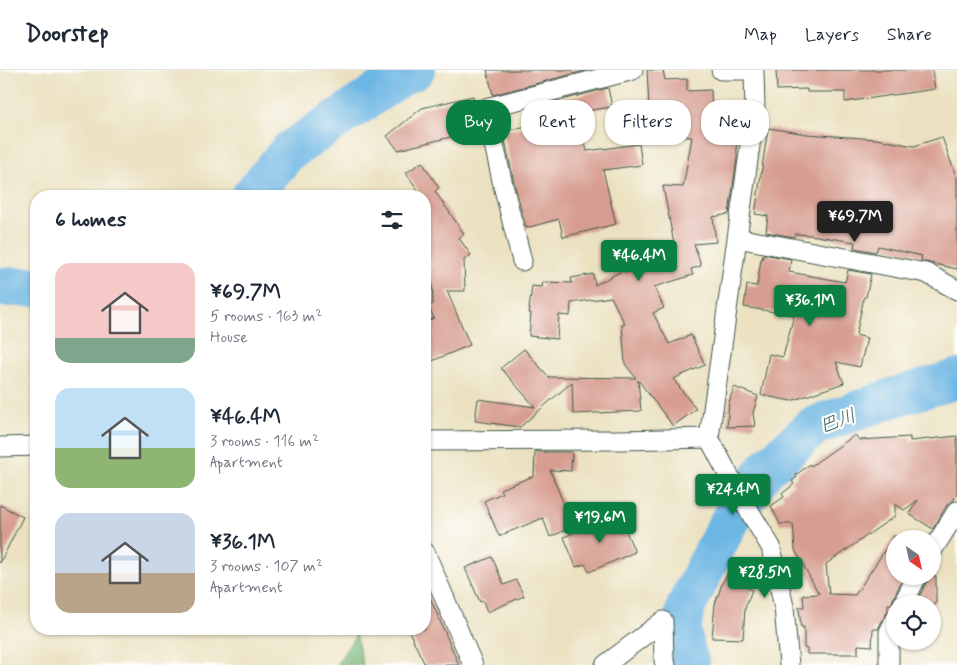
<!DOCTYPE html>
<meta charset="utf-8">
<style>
body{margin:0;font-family:Mynerve,"Klee One",sans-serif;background:#f2f2f3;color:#1f2937;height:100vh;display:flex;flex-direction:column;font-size:19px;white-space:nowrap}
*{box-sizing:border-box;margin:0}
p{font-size:16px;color:#747a83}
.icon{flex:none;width:28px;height:28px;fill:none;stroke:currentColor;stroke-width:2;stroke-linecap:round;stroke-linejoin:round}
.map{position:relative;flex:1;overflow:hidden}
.drawer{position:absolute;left:30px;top:120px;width:401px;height:445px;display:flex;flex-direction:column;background:#fff;border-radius:20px;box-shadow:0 1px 4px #0004}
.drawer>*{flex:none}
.banner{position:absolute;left:446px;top:30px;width:435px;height:45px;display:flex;gap:10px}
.needle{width:32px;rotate:146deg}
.fabs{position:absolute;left:886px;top:460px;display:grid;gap:10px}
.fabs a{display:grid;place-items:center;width:55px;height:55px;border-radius:50%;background:#fff;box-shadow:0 1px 4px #0004;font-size:25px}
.price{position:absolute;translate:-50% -42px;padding:0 11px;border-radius:5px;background:#0b8043;color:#fff;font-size:16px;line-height:32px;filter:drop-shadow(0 1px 2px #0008)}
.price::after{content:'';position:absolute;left:50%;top:30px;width:15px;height:11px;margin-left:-8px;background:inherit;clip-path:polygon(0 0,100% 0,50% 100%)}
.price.selected{background:#222;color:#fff}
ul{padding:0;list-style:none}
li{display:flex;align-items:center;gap:15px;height:125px;padding:0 25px}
li span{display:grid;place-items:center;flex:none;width:140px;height:100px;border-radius:15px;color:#555}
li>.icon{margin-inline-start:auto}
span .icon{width:60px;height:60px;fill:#fffc;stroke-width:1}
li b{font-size:21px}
h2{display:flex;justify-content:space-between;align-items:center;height:60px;padding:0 25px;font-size:21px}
.tag{padding:0 18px;border-radius:20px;background:#fff;box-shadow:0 1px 4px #0004;font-size:18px;line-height:45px}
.tag.selected{background:#0b8043;color:#fff}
header{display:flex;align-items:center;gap:30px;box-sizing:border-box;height:70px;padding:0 25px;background:#fff;border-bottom:1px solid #e0e1e3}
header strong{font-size:24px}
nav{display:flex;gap:28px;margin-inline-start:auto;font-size:18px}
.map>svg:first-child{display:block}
.forest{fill:#74b678;stroke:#4a7a56}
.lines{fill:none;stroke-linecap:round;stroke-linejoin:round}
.river{stroke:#6cb6e4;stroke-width:40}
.building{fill:#d79d90}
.street-casing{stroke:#3e5649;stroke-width:21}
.street{stroke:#fff;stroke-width:19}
.labels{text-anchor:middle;stroke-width:4.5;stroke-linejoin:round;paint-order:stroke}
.water-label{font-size:19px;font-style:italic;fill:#366169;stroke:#fdfcf7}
</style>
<header>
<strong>Doorstep</strong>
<nav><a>Map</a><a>Layers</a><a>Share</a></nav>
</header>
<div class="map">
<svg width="957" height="595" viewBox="0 0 957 595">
<rect width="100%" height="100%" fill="#fdfcf7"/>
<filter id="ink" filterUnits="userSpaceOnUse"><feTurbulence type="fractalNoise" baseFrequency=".02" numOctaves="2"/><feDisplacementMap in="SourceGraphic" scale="10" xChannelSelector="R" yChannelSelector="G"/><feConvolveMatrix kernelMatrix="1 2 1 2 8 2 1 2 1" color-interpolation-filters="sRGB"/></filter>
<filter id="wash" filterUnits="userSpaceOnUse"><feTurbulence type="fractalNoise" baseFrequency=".0096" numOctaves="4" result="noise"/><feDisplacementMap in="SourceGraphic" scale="20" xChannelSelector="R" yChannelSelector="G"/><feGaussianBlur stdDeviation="1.12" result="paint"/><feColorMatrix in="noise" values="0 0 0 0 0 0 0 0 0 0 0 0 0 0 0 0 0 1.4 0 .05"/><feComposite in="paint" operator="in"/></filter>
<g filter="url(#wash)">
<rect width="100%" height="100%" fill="#ebe1c0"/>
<path class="forest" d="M356 565 363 595H336Z"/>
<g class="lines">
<path class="river" d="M251 126 288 82 405 4 415 0
M0 217H36
M690 595 685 579 681 558 687 534 727 455 765 400 814 356 895 327 957 309"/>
</g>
<g id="blocks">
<path class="building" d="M487 0H588L493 25Z
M647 0H663L665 10 687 9V21L711 20 712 44H736L737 88 729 144 713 147 716 172 694 174 701 196 691 199 693 205 654 217 664 238 653 243 669 274 691 265 705 295 673 309 696 339 673 356 638 310 641 341 573 344 572 312 520 357 475 351 478 329 535 337 501 298 524 279 549 307 636 308 625 294 622 255 625 254 611 227 571 233 570 246 559 245 557 269 529 266 531 243H529L530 239H529L532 216 542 217 543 212 572 213 571 208 593 204 595 215 624 200 626 203 655 188 653 181 674 174 663 116 683 117 692 67 677 66 678 35 649 37Z
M776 0H932L935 19 845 32V22H807V19L777 20Z
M608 18 612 37 578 42 587 81 639 74 642 95 603 100 616 154 563 167 559 149 526 158 514 112 503 61 547 52 543 35Z
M473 26 479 60 398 80 387 66 422 38Z
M768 58 807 64 876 69 914 76 942 67 957 109V199L921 191 922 186 878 176 876 182 854 178 855 172 810 165 795 164 794 167 766 162 768 146 755 144Z
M422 92 439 118 435 121 464 164 459 168 471 185 464 190 465 221H447L470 275 425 294V252L434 248 428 236 433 234 431 190 425 194V126H422L406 103Z
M763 184 791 189 789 202 845 212 848 200 871 204 866 227H864L856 265 867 268 860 297 836 292 844 313 791 331 761 325 769 284 783 287 794 245 744 237 747 215 757 216 761 189H762Z
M734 317 758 326 753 343 755 356 727 357 729 332Z
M855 365 859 370 910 367V371L957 366V424L953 431 947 435 933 459 909 444 918 430 904 440 895 434V446L826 494 829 524 855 525 895 465V506H904L893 529 892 534H888V542L885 545 878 559H873L872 576 858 575V584H807V579L804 578V557H801L799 537H804L803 525 819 524 795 480 793 454H780L771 436 784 427 782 424 794 414 792 411 797 407 796 405 810 394 811 396Z
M535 382H572L571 401 550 400 573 457 550 467 543 448 499 466 484 431 502 423 500 419 534 406Z
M0 435 23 447 0 493Z
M618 443 635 482 589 502 585 494 576 497 564 467Z
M492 487 504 515 516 510 524 526 487 542 483 531 480 532 465 498Z
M729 501 750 508 747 518 752 520 745 538 743 569 712 568 715 534 722 514Z
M928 506H936V534H916L927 511Z
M425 516 459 595H425L408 559H425Z"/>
</g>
</g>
<g filter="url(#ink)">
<use href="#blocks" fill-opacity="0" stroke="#3e5649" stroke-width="1"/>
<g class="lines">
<g class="street-casing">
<path id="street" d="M721 0H754
M754 0 755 40 709 368 736 419 771 477 784 537 789 595
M737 168 926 203 957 220
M522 191 503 115 486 38 633 0
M425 371 619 370 709 368
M0 377 36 376
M932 481 957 441
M425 482 473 595
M903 534 917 506
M605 595 663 551 664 591 666 595
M889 595V562L895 550"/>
</g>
<use href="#street" class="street"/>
</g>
</g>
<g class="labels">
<g class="water-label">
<text transform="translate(837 350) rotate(-20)" y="7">巴川</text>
</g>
</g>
</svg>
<div class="fabs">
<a><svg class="needle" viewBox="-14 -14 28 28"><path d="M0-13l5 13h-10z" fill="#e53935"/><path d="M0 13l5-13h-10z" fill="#747a83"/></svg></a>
<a><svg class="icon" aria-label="locate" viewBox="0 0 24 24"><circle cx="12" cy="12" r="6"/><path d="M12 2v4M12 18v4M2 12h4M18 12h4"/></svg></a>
</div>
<b class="price selected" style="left:855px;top:173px">¥69.7M</b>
<b class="price" style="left:639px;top:212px">¥46.4M</b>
<b class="price" style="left:810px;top:257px">¥36.1M</b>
<b class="price" style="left:733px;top:446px">¥24.4M</b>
<b class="price" style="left:600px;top:474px">¥19.6M</b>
<b class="price" style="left:765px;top:529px">¥28.5M</b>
<div class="banner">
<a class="tag selected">Buy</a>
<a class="tag">Rent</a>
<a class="tag">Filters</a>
<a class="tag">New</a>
</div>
<section class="drawer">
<h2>6 homes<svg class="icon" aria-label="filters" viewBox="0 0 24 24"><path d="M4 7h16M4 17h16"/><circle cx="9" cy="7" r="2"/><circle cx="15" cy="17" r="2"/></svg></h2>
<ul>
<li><span style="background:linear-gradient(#f6c9c9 75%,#7fa58c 0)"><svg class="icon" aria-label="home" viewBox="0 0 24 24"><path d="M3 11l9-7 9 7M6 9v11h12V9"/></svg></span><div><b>¥69.7M</b><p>5 rooms · 163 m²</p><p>House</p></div></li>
<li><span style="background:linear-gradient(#bfe0f5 60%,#8fb573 0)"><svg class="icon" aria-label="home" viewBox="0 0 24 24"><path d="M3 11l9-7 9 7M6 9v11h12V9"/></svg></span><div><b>¥46.4M</b><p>3 rooms · 116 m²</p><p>Apartment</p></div></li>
<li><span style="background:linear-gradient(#c9d6e8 60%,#b9a48a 0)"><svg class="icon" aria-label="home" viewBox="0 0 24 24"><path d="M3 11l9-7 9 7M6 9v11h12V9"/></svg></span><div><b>¥36.1M</b><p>3 rooms · 107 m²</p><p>Apartment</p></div></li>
</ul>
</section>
</div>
